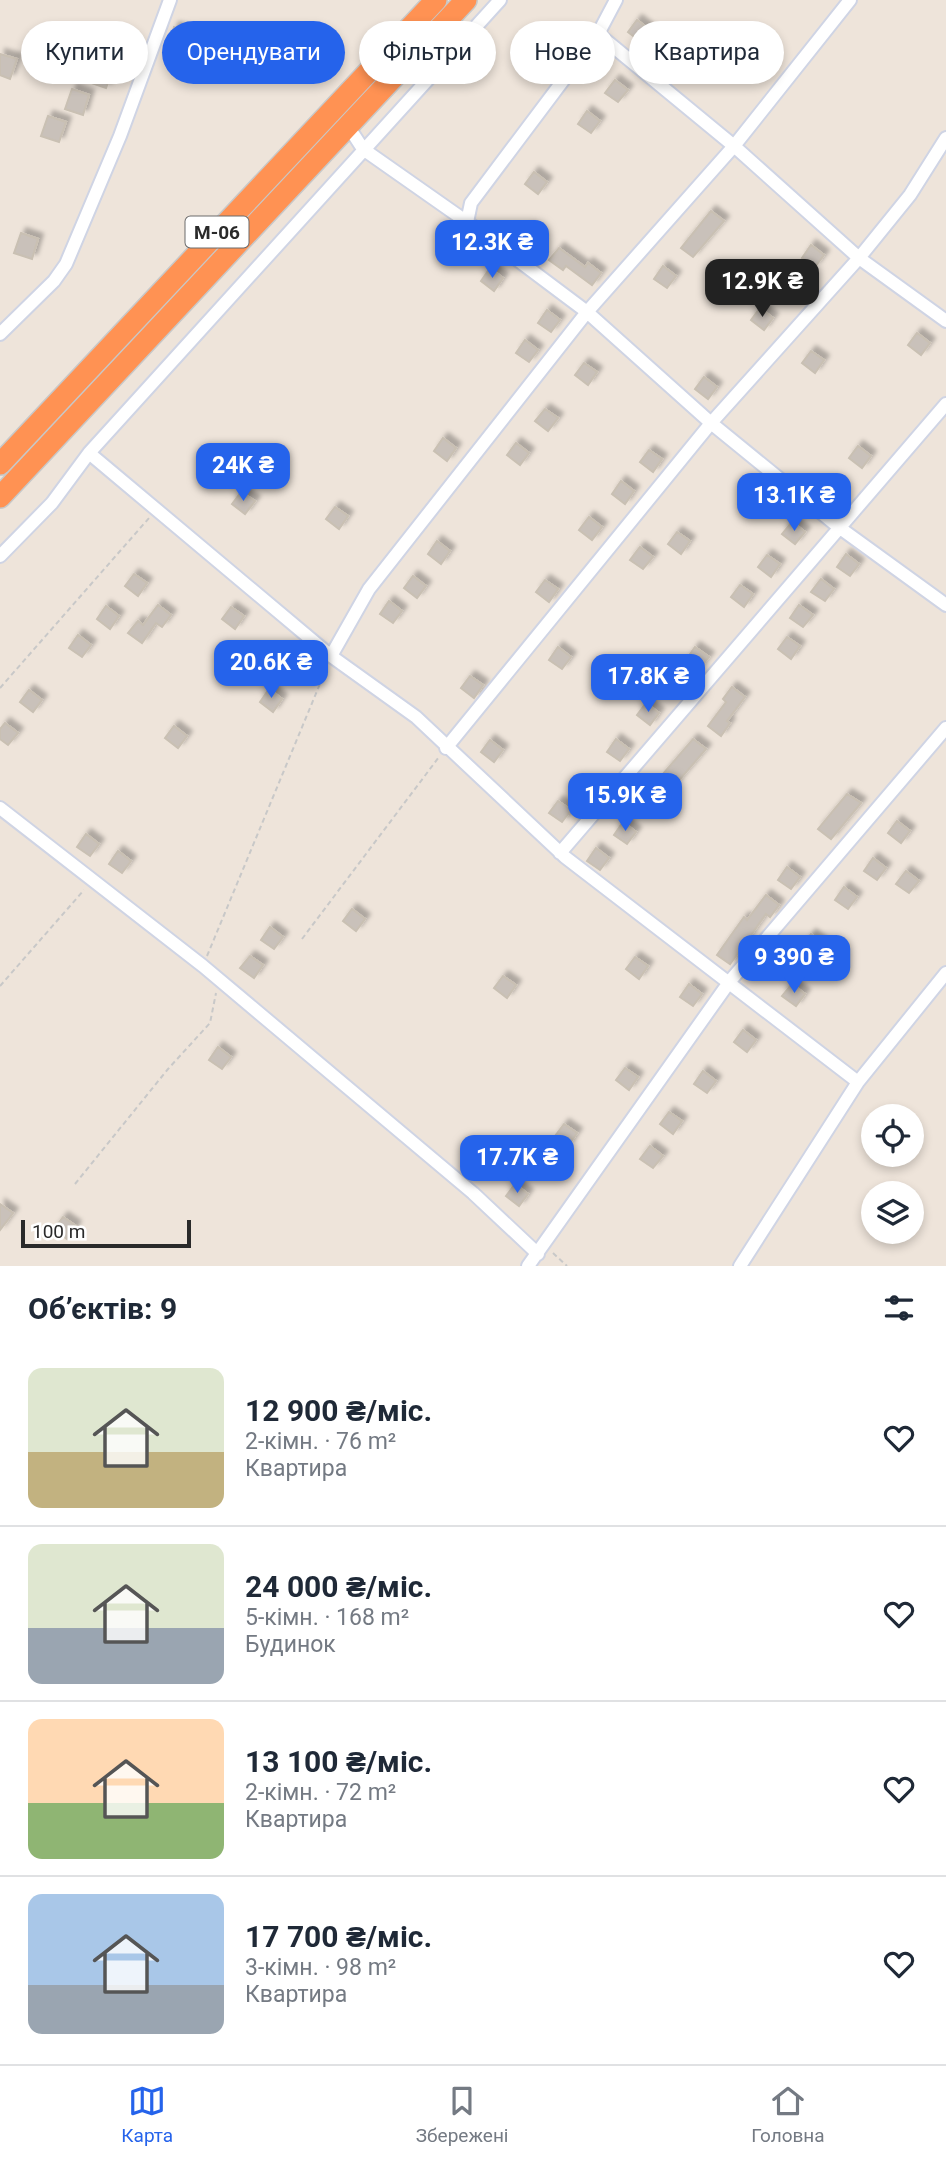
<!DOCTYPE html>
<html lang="uk">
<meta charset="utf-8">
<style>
body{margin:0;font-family:Roboto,sans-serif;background:#f2f2f3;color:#1f2937;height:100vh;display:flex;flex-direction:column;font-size:26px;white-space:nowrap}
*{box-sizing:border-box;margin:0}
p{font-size:23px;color:#747a83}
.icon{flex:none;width:38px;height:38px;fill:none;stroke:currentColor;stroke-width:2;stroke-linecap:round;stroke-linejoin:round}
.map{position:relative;height:1266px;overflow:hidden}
.drawer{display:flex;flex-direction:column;background:#fff;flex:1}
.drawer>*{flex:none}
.top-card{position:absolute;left:21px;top:21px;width:905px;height:63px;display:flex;gap:14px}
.controls{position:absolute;left:861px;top:1104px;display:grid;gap:14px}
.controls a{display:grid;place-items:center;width:63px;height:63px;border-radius:50%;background:#fff;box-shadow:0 4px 10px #0003;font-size:35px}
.scale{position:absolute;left:21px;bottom:18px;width:170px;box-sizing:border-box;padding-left:7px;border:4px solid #2a2a2a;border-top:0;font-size:19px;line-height:24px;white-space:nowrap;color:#2a2a2a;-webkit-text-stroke:5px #fff;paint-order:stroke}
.price{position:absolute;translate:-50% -60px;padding:0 16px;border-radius:14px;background:#2563eb;color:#fff;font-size:23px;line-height:46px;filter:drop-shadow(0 2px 4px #0008)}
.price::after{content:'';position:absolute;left:50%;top:42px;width:21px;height:16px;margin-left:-10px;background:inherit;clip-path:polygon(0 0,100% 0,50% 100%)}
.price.active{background:#222;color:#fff}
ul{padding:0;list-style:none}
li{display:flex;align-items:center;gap:21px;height:175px;padding:0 28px}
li+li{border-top:2px solid #e0e1e3}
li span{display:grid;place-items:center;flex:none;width:196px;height:140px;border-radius:14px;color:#555}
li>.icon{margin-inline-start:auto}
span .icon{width:84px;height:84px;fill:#fffc;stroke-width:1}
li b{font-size:30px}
h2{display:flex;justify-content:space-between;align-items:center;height:84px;padding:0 28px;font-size:30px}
.tag{padding:0 24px;border-radius:32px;background:#fff;box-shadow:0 4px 10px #0003;font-size:24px;line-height:63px}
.tag.active{background:#2563eb;color:#fff}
.menu{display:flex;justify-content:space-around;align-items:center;height:98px;border-top:2px solid #e0e1e3;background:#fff;font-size:19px;color:#747a83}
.menu a{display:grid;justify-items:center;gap:4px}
.menu .active{color:#2563eb}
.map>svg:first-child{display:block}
.building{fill:#c9c1ba;stroke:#c9c0b3;stroke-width:2;filter:url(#shadow)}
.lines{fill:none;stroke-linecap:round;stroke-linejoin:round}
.street-casing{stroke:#cfd4e4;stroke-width:16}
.highway-casing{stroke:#c8c8c8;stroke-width:24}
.path{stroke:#c8c8c8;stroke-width:2;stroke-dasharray:5 3.5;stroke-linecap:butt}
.street{stroke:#fff;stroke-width:12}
.highway{stroke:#ff9253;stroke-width:21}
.labels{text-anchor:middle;stroke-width:5;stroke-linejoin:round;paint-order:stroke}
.shield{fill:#fff;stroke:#6a6a6a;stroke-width:2}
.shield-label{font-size:19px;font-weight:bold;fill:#2a2a2a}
</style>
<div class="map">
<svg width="946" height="1266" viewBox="0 0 946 1266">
<defs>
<filter id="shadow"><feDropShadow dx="5" dy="-5" stdDeviation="2" flood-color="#0004"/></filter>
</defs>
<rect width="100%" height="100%" fill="#eee4da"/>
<path class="building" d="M637 20 650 30 641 42 628 32Z
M174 27 192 33 185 53 168 47Z
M0 54 17 59 10 79 0 75Z
M95 63 113 69 106 88 88 82Z
M615 80 628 90 618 102 605 93Z
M72 89 89 95 83 115 65 109Z
M587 111 600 121 591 133 578 124Z
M48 116 66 122 59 142 41 136Z
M534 172 547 182 538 194 525 184Z
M711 211 724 221 693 257 681 248Z
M528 228 541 238 532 250 519 241Z
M21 233 38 239 32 259 14 253Z
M811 245 824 255 815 267 802 258Z
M559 248 585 267 588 263 601 273 592 285 566 266 563 270 549 260Z
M663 266 676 276 667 288 654 279Z
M490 268 503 278 494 291 481 281Z
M790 273 803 283 794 295 781 286Z
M760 308 773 318 764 330 751 320Z
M547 310 560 320 551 332 538 323Z
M917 333 930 343 921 355 908 345Z
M525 340 538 350 529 362 516 353Z
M811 351 824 360 815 373 802 363Z
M584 363 597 372 588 385 575 375Z
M704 377 717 387 708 399 695 389Z
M545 409 558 418 548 431 535 421Z
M443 438 456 448 447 461 434 451Z
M516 443 529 453 520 465 507 455Z
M858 446 871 456 862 468 849 458Z
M649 450 662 459 653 472 640 462Z
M621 481 634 491 625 504 612 494Z
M241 492 255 501 245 514 232 504Z
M335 507 348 516 339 529 326 519Z
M589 517 602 527 592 540 579 530Z
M792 522 805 532 795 544 782 534Z
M677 532 690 541 681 554 668 544Z
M437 541 450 551 441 564 428 554Z
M640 547 653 557 643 569 630 560Z
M846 554 859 564 850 576 837 567Z
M767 555 780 564 771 577 758 567Z
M134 574 147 583 138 596 125 586Z
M413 576 426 586 417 598 404 588Z
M821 579 834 589 825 601 811 592Z
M545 580 558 589 549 602 536 592Z
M740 585 753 594 744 607 731 597Z
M389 601 402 611 393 623 380 614Z
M158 605 171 615 162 627 156 623 142 643 128 633 138 621 143 625Z
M799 605 813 615 803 627 790 618Z
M106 606 119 616 110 629 97 619Z
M231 607 244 616 235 629 222 619Z
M78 635 91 645 82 657 69 648Z
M787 637 800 646 791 659 778 649Z
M558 647 571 657 562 669 549 660Z
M695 647 709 657 699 669 686 660Z
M470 676 483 685 474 698 461 688Z
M668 676 681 685 672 698 659 688Z
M732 687 745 697 727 721 730 723 721 736 708 726 726 702 723 699Z
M269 689 282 699 273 712 260 702Z
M29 690 42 700 33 712 20 702Z
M646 703 659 713 650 725 637 715Z
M5 723 18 733 8 745 0 739V729Z
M174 726 187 736 178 748 165 738Z
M616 739 629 749 620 761 607 752Z
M693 739 706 749 675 785 662 775Z
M490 740 503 750 494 762 481 752Z
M648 791 661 801 651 813 638 804Z
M847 794 861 803 831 839 818 829Z
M558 801 571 810 562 822 549 813Z
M897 821 910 831 901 843 888 833Z
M623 822 636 832 627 844 614 835Z
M86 834 99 844 90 856 77 847Z
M596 848 609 858 600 870 587 861Z
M118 851 131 861 122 873 109 864Z
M873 858 886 868 877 880 864 871Z
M787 867 800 877 791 889 778 880Z
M906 871 919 881 909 893 896 884Z
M844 887 857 897 848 909 835 900Z
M766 895 779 905 770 917 766 914 730 964 717 955 744 917 747 920Z
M352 909 365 919 356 931 343 921Z
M270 927 283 937 274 949 261 940Z
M811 934 824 944 815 956 802 947Z
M250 956 263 965 254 978 240 968Z
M635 957 648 966 639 979 626 969Z
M503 976 516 985 507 998 494 988Z
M689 984 702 994 693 1006 680 997Z
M792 984 805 994 796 1006 782 996Z
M743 1030 756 1040 747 1052 734 1042Z
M218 1047 231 1057 222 1069 209 1060Z
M625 1068 638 1077 629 1090 616 1080Z
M703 1071 716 1081 707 1093 694 1084Z
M669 1112 682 1121 673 1134 660 1124Z
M564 1124 577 1133 568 1146 555 1136Z
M650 1146 663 1156 653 1168 640 1159Z
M515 1184 528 1194 519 1206 506 1196Z
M0 1204 13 1213 0 1230Z
M63 1217 76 1226 67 1239 54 1229Z"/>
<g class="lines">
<g class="street-casing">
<path id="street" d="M616 0 598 34 471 203 467 222 587 312 711 423 840 528 946 605
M598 34 734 146 859 258 946 321
M348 126 363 149 467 222
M0 334 54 281 66 264 120 136 170 0
M89 453 331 656 416 717 565 857 858 1082
M0 556 52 503 89 453 500 0
M331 656 369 589 587 312 734 146 850 0
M446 748 711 423 859 258 910 195 946 138
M0 808 203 966 473 1193 538 1254
M560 853 946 404
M528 1266 730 981 946 728
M740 1266 858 1082 946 973"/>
</g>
<g class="highway-casing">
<path id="highway" d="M0 464 436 0
M0 497 466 0"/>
</g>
<path class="path" d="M0 688 149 518
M302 939 439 757
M207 956 327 667
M0 986 84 890
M75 1184 168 1069 210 1023 216 993
M553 1253 567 1266"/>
<use href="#street" class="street"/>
<use href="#highway" class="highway"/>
</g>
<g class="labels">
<rect class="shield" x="185.5" y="216.5" width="63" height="31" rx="5"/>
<g class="shield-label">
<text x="217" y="239">М-06</text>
</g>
</g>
</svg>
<div class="controls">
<a><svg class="icon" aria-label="locate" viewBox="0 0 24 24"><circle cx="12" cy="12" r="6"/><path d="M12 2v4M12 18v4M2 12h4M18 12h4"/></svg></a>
<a><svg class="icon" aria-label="layers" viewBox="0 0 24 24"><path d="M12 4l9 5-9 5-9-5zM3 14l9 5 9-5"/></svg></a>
</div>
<div class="scale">100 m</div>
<b class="price" style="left:492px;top:280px">12.3K ₴</b>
<b class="price active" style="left:762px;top:319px">12.9K ₴</b>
<b class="price" style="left:243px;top:503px">24K ₴</b>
<b class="price" style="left:794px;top:533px">13.1K ₴</b>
<b class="price" style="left:271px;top:700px">20.6K ₴</b>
<b class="price" style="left:648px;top:714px">17.8K ₴</b>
<b class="price" style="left:625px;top:833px">15.9K ₴</b>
<b class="price" style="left:794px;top:995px">9 390 ₴</b>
<b class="price" style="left:517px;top:1195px">17.7K ₴</b>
<div class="top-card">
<a class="tag">Купити</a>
<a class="tag active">Орендувати</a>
<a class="tag">Фільтри</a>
<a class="tag">Нове</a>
<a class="tag">Квартира</a>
</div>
</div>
<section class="drawer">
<h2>Об’єктів: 9<svg class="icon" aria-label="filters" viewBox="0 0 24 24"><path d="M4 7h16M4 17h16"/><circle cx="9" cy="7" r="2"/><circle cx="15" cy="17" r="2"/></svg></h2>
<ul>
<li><span style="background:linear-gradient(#dfe7d0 60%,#c2b280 0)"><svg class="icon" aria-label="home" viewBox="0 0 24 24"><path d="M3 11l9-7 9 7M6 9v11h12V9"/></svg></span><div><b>12 900 ₴/міс.</b><p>2-кімн. · 76 m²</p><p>Квартира</p></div><svg class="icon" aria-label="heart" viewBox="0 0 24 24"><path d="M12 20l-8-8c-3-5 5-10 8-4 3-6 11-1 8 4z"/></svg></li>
<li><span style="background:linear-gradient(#dfe7d0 60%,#9aa5b1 0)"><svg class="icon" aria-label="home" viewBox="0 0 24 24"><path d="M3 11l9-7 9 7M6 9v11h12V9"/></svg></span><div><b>24 000 ₴/міс.</b><p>5-кімн. · 168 m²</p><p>Будинок</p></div><svg class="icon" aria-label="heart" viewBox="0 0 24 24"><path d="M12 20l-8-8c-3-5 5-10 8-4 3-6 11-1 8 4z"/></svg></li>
<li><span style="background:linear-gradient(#ffd9b3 60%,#8fb573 0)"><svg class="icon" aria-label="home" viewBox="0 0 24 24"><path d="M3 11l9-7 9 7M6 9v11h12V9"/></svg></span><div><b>13 100 ₴/міс.</b><p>2-кімн. · 72 m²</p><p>Квартира</p></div><svg class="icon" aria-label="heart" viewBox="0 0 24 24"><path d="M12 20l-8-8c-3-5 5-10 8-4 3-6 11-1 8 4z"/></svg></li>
<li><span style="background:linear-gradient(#a9c7e8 65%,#9aa5b1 0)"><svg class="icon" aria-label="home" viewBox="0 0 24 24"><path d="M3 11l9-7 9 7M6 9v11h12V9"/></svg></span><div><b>17 700 ₴/міс.</b><p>3-кімн. · 98 m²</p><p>Квартира</p></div><svg class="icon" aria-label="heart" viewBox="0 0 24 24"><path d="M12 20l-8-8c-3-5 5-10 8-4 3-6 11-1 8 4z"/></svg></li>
</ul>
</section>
<nav class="menu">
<a class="active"><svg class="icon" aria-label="map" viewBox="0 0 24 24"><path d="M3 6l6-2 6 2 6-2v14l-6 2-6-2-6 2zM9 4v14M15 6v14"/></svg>Карта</a>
<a><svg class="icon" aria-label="saved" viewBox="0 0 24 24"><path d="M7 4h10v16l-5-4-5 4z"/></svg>Збережені</a>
<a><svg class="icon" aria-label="home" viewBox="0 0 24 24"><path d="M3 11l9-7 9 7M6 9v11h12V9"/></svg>Головна</a>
</nav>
